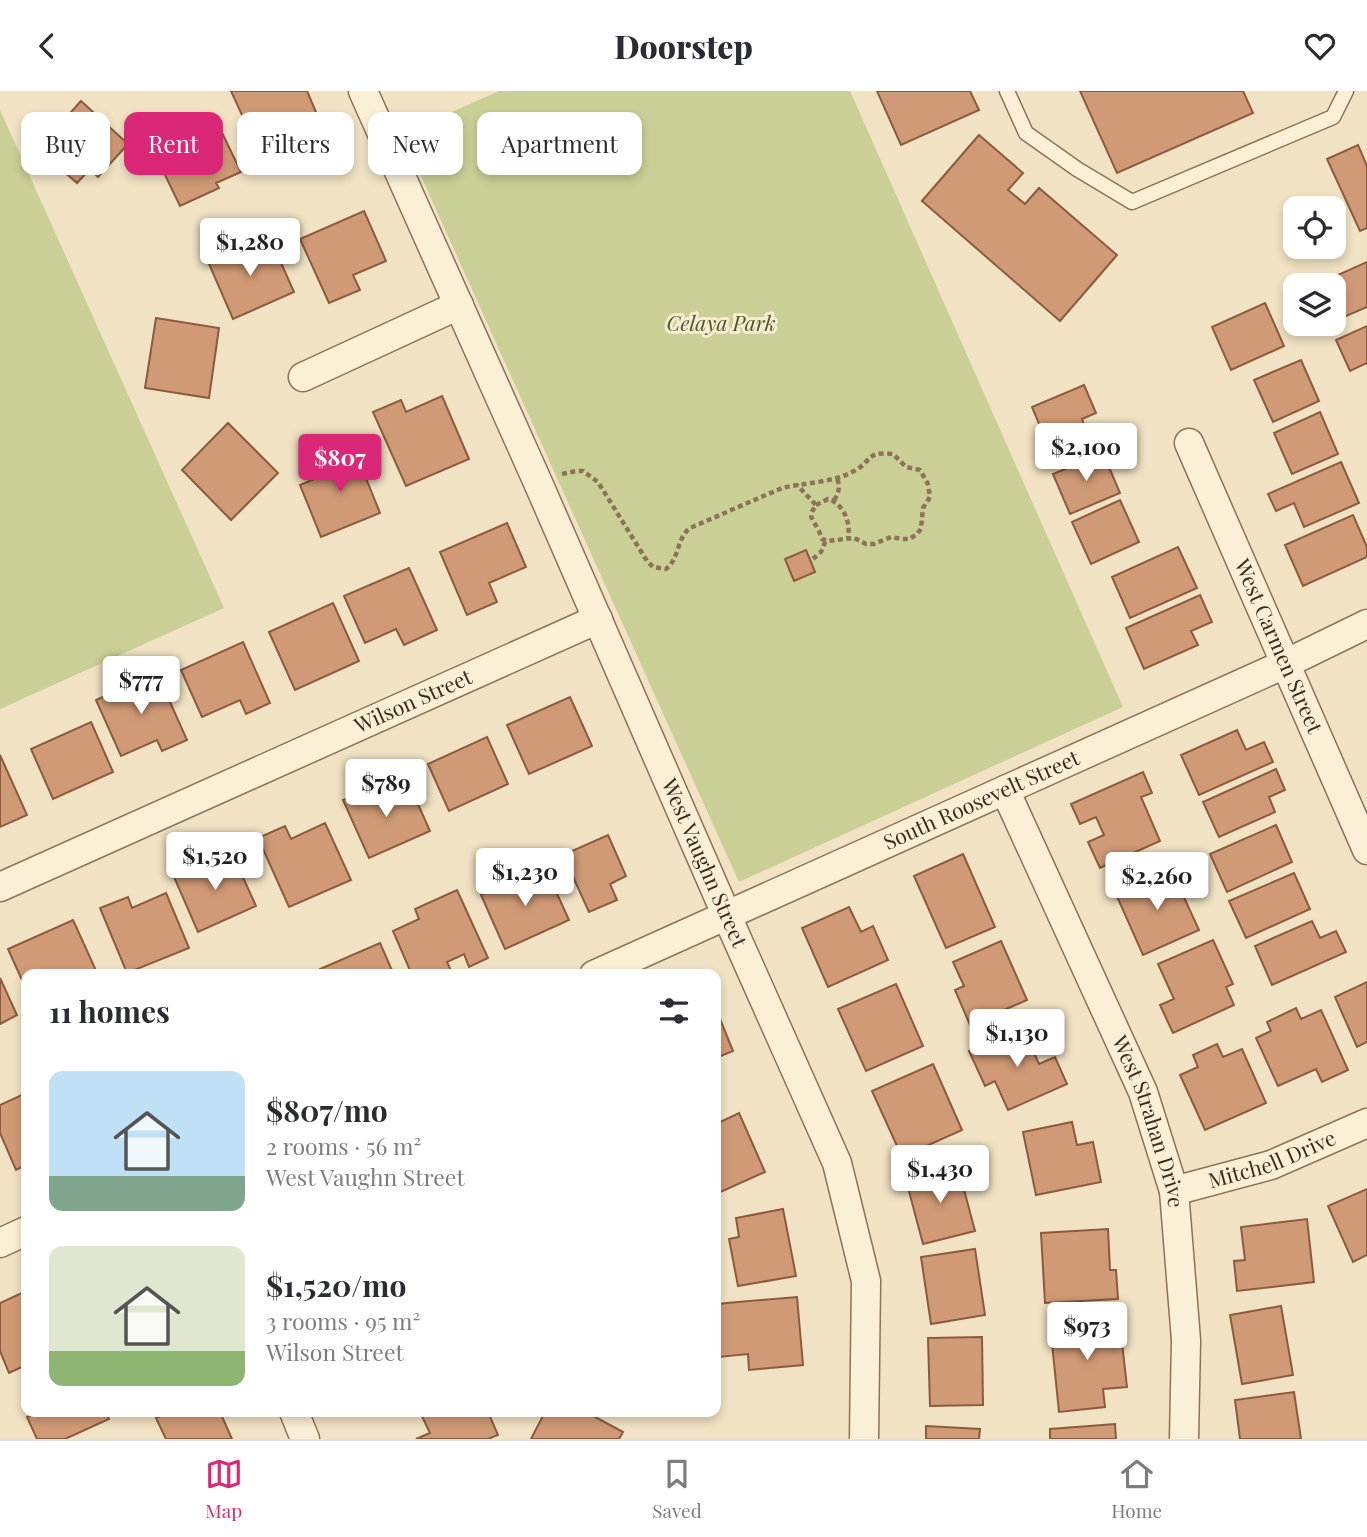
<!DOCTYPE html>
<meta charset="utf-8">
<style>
body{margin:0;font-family:"Playfair Display",serif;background:#f7f7f7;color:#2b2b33;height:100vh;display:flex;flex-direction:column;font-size:26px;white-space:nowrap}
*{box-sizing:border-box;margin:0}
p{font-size:23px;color:#7c7c81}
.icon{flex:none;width:38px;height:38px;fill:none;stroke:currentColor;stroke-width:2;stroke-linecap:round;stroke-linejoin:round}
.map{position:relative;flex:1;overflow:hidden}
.panel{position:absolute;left:21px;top:878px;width:700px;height:448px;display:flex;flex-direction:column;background:#fff;border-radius:14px;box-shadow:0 4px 10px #0003}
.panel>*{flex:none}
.hud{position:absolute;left:21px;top:21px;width:700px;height:63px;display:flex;gap:14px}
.tools{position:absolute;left:1283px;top:105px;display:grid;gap:14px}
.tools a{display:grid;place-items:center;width:63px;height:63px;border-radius:14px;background:#fff;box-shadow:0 4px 10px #0003;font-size:35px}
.price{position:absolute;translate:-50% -60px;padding:0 16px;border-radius:7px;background:#fff;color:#222;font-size:23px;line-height:46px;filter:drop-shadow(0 2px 4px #0008)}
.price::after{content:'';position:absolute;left:50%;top:42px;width:21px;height:16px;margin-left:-10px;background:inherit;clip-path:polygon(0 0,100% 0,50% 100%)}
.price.selected{background:#db2777;color:#fff}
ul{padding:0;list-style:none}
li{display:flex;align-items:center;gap:21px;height:175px;padding:0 28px}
li span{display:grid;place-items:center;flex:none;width:196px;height:140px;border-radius:14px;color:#555}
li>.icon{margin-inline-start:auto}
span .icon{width:84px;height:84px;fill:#fffc;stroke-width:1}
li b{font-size:30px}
h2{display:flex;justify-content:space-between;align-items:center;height:84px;padding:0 28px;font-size:30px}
.pill{padding:0 24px;border-radius:14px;background:#fff;box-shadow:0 4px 10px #0003;font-size:24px;line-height:63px}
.pill.selected{background:#db2777;color:#fff}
header{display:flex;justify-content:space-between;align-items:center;height:91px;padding:0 28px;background:#fff;font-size:32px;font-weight:800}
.dock{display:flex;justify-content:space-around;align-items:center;height:98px;border-top:2px solid #e1e1e2;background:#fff;font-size:19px;color:#7c7c81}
.dock a{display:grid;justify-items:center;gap:4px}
.dock .selected{color:#db2777}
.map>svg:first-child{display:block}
.green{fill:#cacf96}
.building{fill:#d19a76;stroke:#8c5b3d;stroke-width:2}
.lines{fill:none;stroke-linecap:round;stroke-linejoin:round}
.lane-casing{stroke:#8c7358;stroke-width:17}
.street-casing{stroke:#8c7358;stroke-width:31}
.path{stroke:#8c7358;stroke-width:4.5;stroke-dasharray:5 3.5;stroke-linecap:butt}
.lane{stroke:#fbefd6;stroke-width:14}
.street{stroke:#fbefd6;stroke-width:28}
.labels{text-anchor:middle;stroke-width:6;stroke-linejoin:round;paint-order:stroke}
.park-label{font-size:21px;font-style:italic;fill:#4c5823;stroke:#f7ecd3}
.street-label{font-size:21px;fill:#3b2b1d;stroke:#f7ecd3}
</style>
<header><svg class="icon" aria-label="back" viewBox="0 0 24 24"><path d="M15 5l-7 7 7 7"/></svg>Doorstep<svg class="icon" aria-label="heart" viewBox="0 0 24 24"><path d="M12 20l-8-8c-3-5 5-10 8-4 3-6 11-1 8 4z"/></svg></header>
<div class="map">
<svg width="1367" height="1348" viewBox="0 0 1367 1348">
<rect width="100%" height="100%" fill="#f0e2c3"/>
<path class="green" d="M499 0H850L1123 616 739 791 402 43Z
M0 19 224 517 0 618Z"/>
<path class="building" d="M231 0H307L316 21 290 33 294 42 258 59Z
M877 0H970L979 19 901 54Z
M1080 0H1243L1253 22 1117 82Z
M81 10 128 53 98 86 90 78 77 92 62 79 70 71 46 49Z
M213 23 241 81 216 92 219 97 180 115 150 53Z
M979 44 1023 82 1008 99 1025 113 1039 97 1117 164 1060 230 922 110Z
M1358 54 1367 75V137L1360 140 1327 68Z
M364 120 386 170 353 184 360 199 329 212 300 148Z
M1334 122 1343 144 1334 148Z
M271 149 294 201 233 228 206 166 232 155 237 165Z
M1367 171V216L1337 229 1334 222V194H1321L1320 192Z
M1265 212 1284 255 1231 279 1212 236Z
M156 227 219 237 209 307 145 297Z
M1367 235V272L1350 280 1336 249Z
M1301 269 1319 310 1273 331 1254 289Z
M1084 294 1096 322 1082 328 1088 343 1050 359 1032 316Z
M442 305 469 368 406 395 373 321 401 309 406 321Z
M1320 321 1338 363 1292 383 1274 342Z
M228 332 278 382 231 429 182 379Z
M353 355 380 422 321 446 300 394 328 382 322 367Z
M1103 362 1120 402 1070 423 1053 383Z
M1341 371 1359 412 1304 436 1294 412 1276 420 1268 403Z
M1120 409 1139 451 1091 473 1072 431Z
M1353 424 1367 456V466L1303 495 1285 454Z
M507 432 526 476 489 492 497 511 467 524 440 461Z
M1178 456 1197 497 1130 527 1112 486Z
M806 459 815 481 794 490 785 468Z
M409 477 437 539 404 554 396 538 365 552 344 505Z
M1200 504 1212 531 1191 540 1198 554 1144 578 1126 537Z
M333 512 359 570 295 599 269 541Z
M243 551 270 612 246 623 240 609 202 626 181 579Z
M157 582 187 649 162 660 157 649 121 665 96 609Z
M570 606 592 655 529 683 507 634Z
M91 631 113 681 53 708 31 658Z
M1237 639 1246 659 1264 651 1273 671 1199 704 1181 664Z
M487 646 508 693 449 720 428 673Z
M0 664 27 724 0 736Z
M1276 678 1285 699 1269 706 1275 721 1219 746 1203 711Z
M1143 681 1152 702 1141 706 1160 750 1100 777 1088 751 1104 744 1096 726 1080 733 1071 713Z
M409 693 430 740 369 767 343 709 369 698 374 708Z
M325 732 351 789 289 816 258 747 285 735 291 748Z
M1276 734 1292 771 1227 801 1210 763Z
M608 744 626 785 610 793 617 809 589 821 563 764Z
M231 760 256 815 198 841 174 786Z
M963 763 995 836 946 857 914 785Z
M545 776 569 829 505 858 481 804Z
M1165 779 1170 791 1176 789 1199 839 1143 864 1115 801Z
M1294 782 1310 818 1246 847 1229 810Z
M457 799 488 867 469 876 464 863 447 871 453 884H412L393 840 419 828 415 818Z
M166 802 189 857 127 882 100 817 128 806 132 817Z
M849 816 861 841 873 835 888 869 828 896 802 837Z
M73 829 98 884H26V898L8 858Z
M1312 830 1320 847 1336 840 1346 861 1272 894 1255 855Z
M1213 849 1233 893 1226 896 1234 914 1173 942 1160 914 1174 908 1158 873Z
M1001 850 1027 909 970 934 955 899 964 895 953 871Z
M380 852 394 884H323L320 878Z
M0 887 17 924 0 933Z
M1367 891V951L1357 956 1335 906Z
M896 893 923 955 866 980 838 918Z
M1296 917 1301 928 1321 919 1348 979 1322 991 1316 978 1278 995 1256 947 1271 940 1267 931Z
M716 918 733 960 716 967Z
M1023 937 1039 973 1055 966 1067 993 1008 1019 995 990 985 995 969 960Z
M1217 953 1223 966 1242 958 1266 1012 1205 1039 1180 984 1198 976 1193 964Z
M933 973 962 1039 902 1066 872 1000Z
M26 1002V1074L16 1079 0 1042V1014Z
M739 1022 765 1081 716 1103V1033Z
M1072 1031 1077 1054 1093 1051 1101 1091 1036 1104 1023 1041Z
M958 1076 975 1140 923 1153 906 1089Z
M1367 1098V1164L1353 1171 1328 1115Z
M783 1118 796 1185 738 1195 729 1148 739 1146 736 1127Z
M1307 1128 1314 1191 1237 1200 1234 1170 1245 1169 1241 1136Z
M1108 1138 1110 1179H1116L1118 1208 1045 1212 1041 1142Z
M975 1158 985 1224 931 1233 921 1166Z
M26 1200V1274L9 1282 0 1260V1212Z
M797 1206 803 1274 749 1279 748 1263 719 1266 716 1213Z
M1281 1215 1293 1284 1242 1293 1230 1224Z
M1119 1225 1127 1296 1103 1298 1105 1316 1059 1321 1050 1233Z
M982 1246 983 1314 930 1315 928 1247Z
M1294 1301 1301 1348H1240L1235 1309Z
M39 1321H106L109 1328 65 1348H37L27 1326Z
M169 1321H220L232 1348H166L156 1327Z
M420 1321H488L498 1344 488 1348H416L430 1342Z
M545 1321H586L623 1341 619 1348H531Z
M1115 1333 1116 1348H1050V1338Z
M926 1335 980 1338 979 1348H926Z"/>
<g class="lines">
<g class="lane-casing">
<path id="lane" d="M1007 0 1026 42 1077 78 1132 111 1333 26 1346 0"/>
</g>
<g class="street-casing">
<g id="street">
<path id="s1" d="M363 0 539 394 726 823 837 1072 866 1190 864 1348"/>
<path d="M303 286 459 214"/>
<path id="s2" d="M1189 352 1367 759"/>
<path id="s3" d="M1005 699 1143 1001 1174 1100 1186 1249 1184 1348"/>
<path id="s4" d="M0 796 598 528"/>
<path id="s5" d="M594 884 1285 573 1367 533"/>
<path id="s6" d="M1174 1100 1271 1074 1367 1032"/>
<path d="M0 1152 26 1140"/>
<path d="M294 1321 305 1348"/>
</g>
</g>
<path class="path" d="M562 383 576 380H583L598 391 647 470 653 476 666 478C680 467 676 448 690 437L782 397C803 392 836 391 854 380 873 370 865 360 893 363L906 376 920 379 928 393 930 406 923 417 921 438 916 444 909 448H902L891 446 874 453H866L854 447 828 450 822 448C820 445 820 441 818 438 811 426 808 426 816 414L797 394
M834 409C839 402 841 394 836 386
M816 414 828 408C844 413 851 432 848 447
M813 468 821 461 826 449"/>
<use href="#lane" class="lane"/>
<use href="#street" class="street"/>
</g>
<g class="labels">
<g class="park-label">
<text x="721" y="240">Celaya Park</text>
</g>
<g class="street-label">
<text dy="7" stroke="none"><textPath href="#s2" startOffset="222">West Carmen Street</textPath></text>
<text dy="7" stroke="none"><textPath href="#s4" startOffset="453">Wilson Street</textPath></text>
<text dy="7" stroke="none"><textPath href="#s5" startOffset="425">South Roosevelt Street</textPath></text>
<text dy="7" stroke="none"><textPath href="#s1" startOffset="844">West Vaughn Street</textPath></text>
<text dy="7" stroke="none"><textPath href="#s3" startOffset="362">West Strahan Drive</textPath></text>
<text dy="7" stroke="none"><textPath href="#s6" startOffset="103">Mitchell Drive</textPath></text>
</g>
</g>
</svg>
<div class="tools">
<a><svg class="icon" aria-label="locate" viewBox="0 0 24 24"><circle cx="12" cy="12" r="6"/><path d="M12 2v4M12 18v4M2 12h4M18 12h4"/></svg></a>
<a><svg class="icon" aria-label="layers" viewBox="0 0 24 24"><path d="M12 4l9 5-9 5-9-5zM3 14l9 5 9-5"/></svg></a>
</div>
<b class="price" style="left:250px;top:187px">$1,280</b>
<b class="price" style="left:1086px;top:392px">$2,100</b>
<b class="price selected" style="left:340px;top:403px">$807</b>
<b class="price" style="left:141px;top:625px">$777</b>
<b class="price" style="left:386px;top:728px">$789</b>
<b class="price" style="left:215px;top:801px">$1,520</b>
<b class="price" style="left:525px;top:817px">$1,230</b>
<b class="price" style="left:1157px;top:821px">$2,260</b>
<b class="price" style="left:1017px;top:978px">$1,130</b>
<b class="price" style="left:940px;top:1114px">$1,430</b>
<b class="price" style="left:1087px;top:1271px">$973</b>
<div class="hud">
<a class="pill">Buy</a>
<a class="pill selected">Rent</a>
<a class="pill">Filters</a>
<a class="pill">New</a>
<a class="pill">Apartment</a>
</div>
<section class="panel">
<h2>11 homes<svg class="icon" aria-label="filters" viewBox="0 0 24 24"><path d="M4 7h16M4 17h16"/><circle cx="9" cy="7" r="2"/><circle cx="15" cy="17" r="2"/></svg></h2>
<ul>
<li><span style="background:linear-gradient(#bfe0f5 75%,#7fa58c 0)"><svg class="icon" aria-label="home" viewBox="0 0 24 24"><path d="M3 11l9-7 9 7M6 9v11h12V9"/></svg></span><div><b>$807/mo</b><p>2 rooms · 56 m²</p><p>West Vaughn Street</p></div></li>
<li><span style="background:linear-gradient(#dfe7d0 75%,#8fb573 0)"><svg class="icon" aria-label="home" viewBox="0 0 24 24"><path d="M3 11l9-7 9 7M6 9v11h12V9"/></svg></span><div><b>$1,520/mo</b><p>3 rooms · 95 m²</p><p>Wilson Street</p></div></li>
</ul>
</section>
</div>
<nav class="dock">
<a class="selected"><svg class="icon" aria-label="map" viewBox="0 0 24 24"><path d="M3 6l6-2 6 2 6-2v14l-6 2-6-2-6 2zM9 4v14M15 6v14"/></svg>Map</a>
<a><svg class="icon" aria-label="saved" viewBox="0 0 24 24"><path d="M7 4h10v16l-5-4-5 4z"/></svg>Saved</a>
<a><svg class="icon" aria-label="home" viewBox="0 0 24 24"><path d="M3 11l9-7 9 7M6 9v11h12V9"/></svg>Home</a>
</nav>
